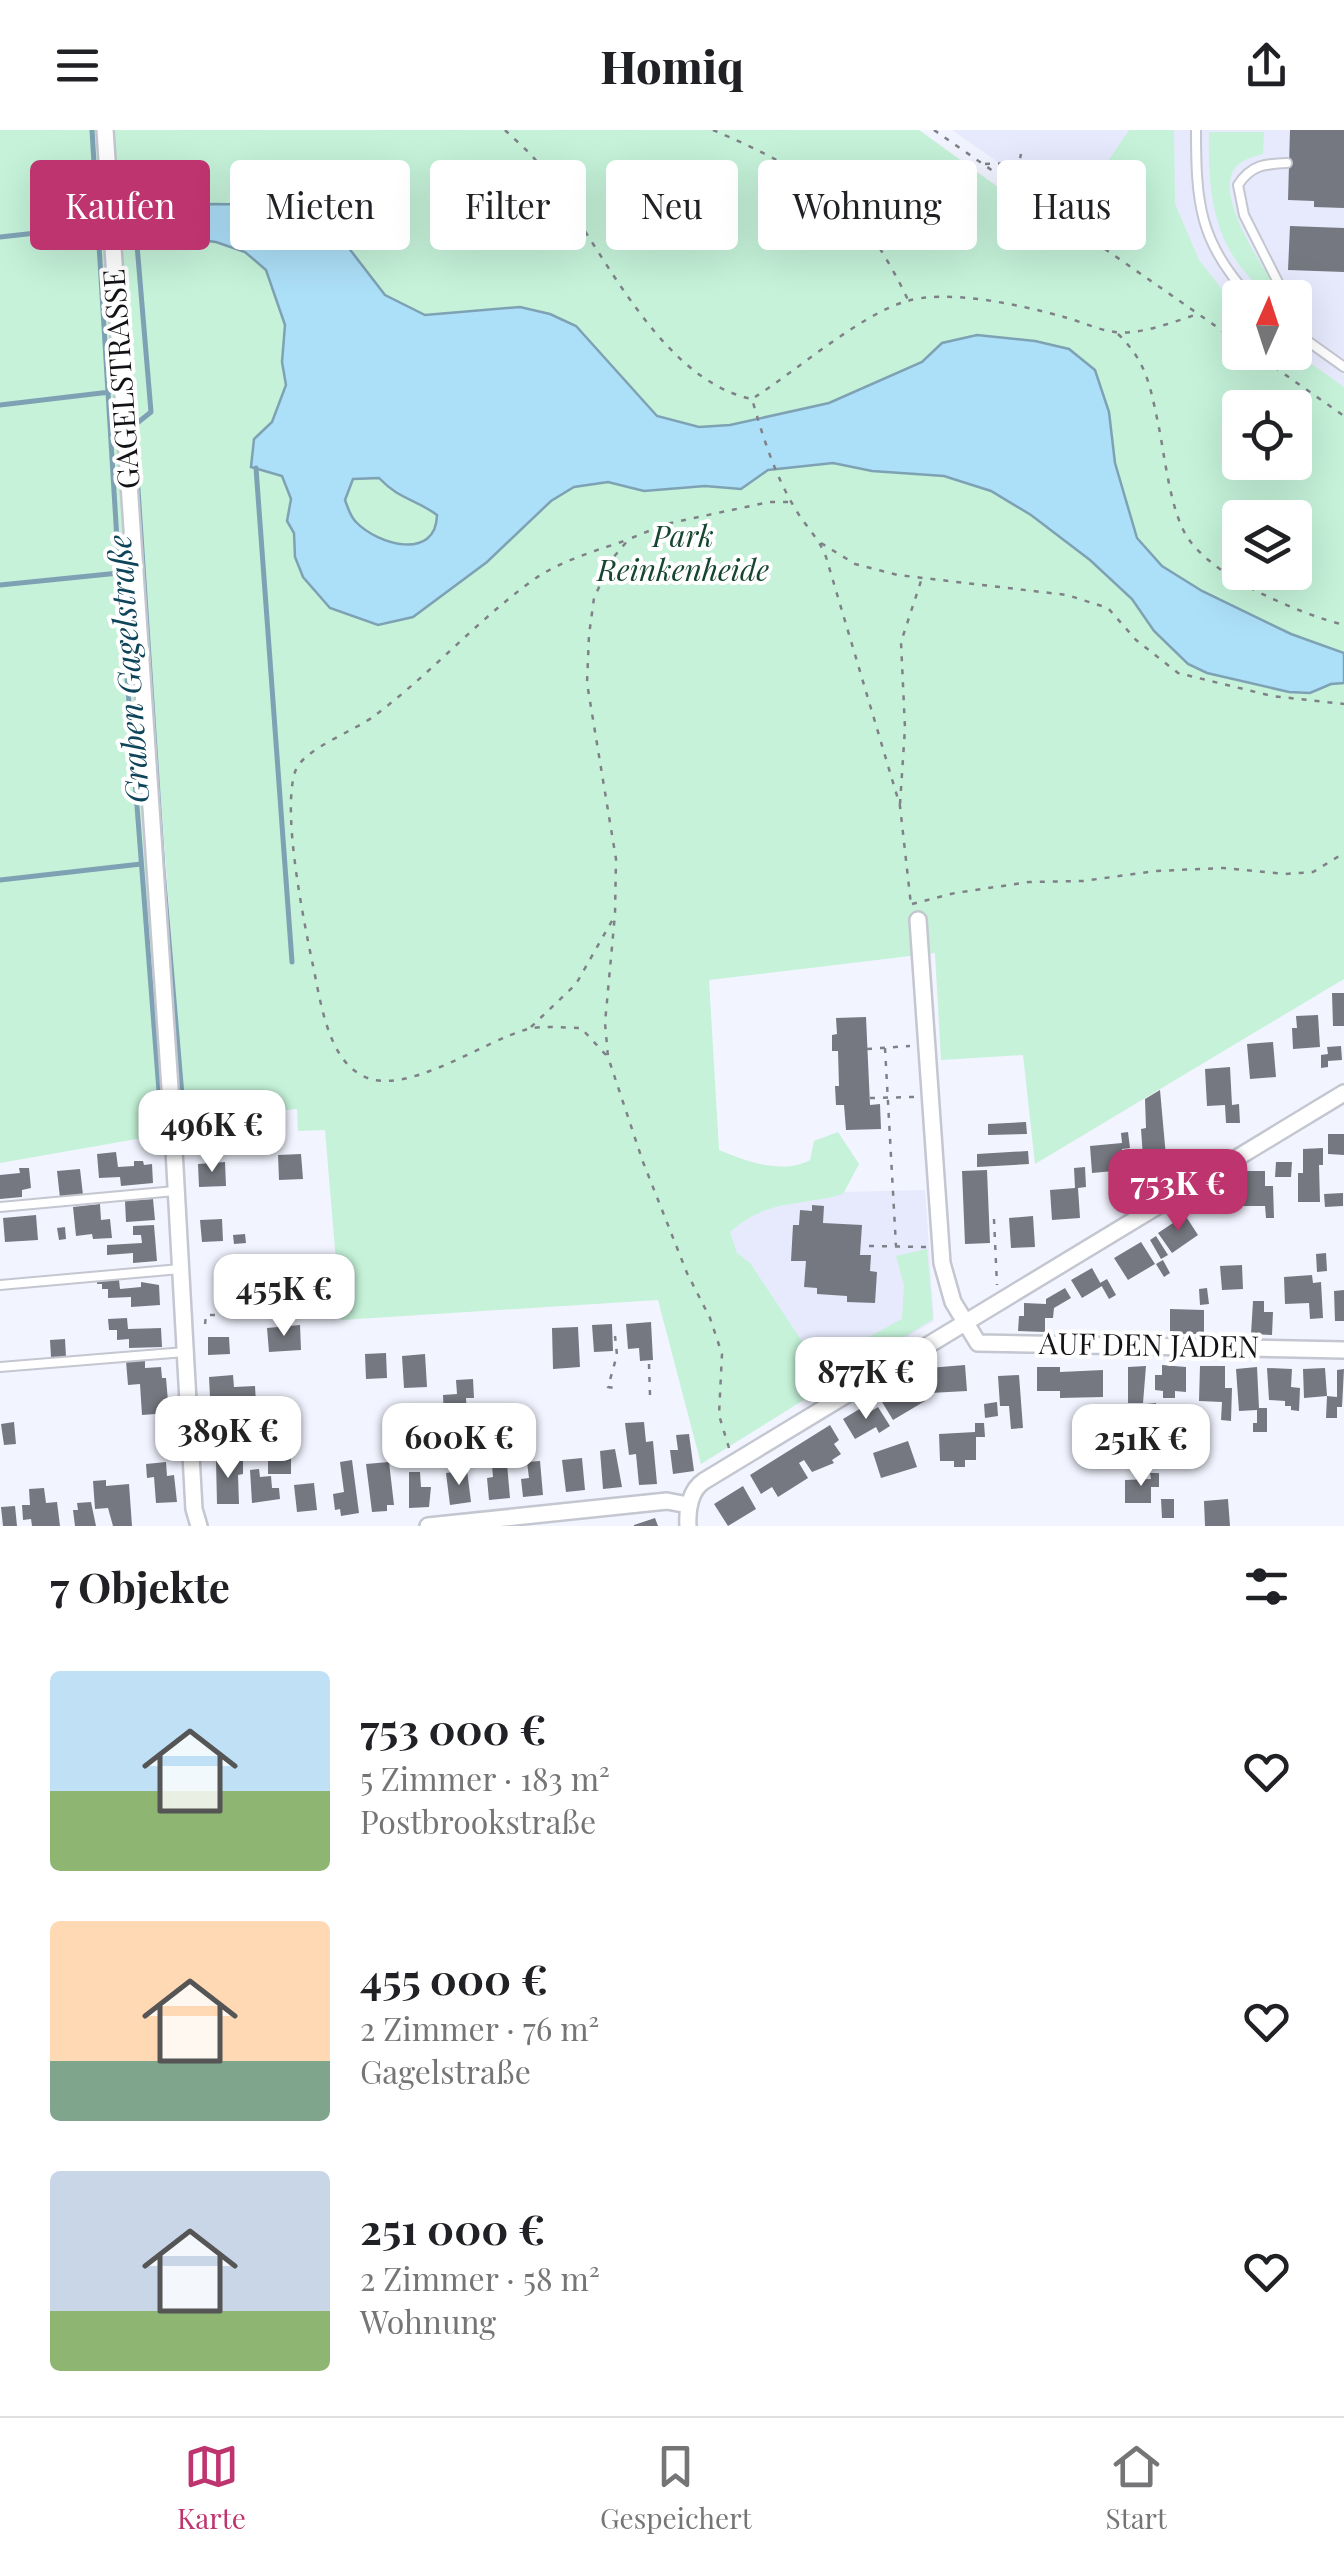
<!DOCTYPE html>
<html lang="de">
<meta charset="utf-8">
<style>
body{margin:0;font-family:"Playfair Display",serif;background:#f6f6f6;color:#202124;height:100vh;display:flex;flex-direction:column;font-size:38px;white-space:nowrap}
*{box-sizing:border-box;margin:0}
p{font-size:32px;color:#757577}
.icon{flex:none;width:55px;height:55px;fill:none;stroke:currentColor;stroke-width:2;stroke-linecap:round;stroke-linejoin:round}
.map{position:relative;height:1396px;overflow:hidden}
.drawer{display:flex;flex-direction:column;background:#fff;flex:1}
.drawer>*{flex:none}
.top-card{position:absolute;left:30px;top:30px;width:1285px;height:90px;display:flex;gap:20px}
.needle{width:65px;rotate:3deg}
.fabs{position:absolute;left:1222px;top:150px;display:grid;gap:20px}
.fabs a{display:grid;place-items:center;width:90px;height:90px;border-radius:10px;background:#fff;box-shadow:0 10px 40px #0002;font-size:50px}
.price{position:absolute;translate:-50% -85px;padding:0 22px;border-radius:20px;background:#fff;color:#222;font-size:32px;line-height:65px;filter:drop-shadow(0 2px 5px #0008)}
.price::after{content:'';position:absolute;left:50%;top:60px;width:30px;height:22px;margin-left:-15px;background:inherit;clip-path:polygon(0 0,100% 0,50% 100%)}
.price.selected{background:#be346e;color:#fff}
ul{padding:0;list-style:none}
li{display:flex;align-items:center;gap:30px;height:250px;padding:0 50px}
li span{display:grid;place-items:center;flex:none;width:280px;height:200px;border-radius:10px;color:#555}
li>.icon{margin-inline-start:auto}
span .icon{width:120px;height:120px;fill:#fffc;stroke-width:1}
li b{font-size:42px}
h2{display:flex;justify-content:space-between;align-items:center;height:120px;padding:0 50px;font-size:42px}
.pill{padding:0 35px;border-radius:10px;background:#fff;box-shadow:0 10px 40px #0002;font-size:35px;line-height:90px}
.pill.selected{background:#be346e;color:#fff}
header{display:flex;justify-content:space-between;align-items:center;height:130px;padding:0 50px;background:#fff;font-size:45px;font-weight:800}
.dock{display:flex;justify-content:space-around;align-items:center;height:140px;border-top:2px solid #e0e0e0;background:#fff;font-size:28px;color:#757577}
.dock a{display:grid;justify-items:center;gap:5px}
.dock .selected{color:#be346e}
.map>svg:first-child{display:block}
.built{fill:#e6eafc}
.green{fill:#c5f2d9;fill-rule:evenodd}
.water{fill:#acdff8;stroke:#7ea2b4;stroke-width:2.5;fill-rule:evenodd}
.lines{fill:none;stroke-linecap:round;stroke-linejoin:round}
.stream{stroke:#7ea2b4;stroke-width:5}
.building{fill:#767881}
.service-casing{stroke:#c4c6d0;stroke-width:12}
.minor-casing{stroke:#c4c6d0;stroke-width:20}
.path{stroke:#808188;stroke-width:2.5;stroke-dasharray:5 8;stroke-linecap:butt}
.service{stroke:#fff;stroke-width:8}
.minor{stroke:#fff;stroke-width:15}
.labels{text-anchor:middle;stroke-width:8;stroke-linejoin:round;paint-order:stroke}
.street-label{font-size:30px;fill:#131317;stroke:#fff}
.park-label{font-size:30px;font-style:italic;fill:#164630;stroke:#fff}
.water-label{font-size:32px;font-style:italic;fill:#0f455a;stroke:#fff}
</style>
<header><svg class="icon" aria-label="menu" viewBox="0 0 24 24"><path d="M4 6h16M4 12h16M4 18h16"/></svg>Homiq<svg class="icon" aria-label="share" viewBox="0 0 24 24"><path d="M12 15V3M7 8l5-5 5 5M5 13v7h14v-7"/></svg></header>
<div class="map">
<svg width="1344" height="1396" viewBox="0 0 1344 1396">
<rect width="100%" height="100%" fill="#f2f4ff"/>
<path class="built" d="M952 0H1344V274L1295 222V168H1240V202Z
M925 1060 934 1191 805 1268 727 1137 722 1065Z"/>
<path class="green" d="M0 0H99L165 1004 0 1033Z
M111 0H919L1060 102 1129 0H1174L1175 74 1199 130 1240 182V222H1295L1344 257V849L1035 1034 1023 925 941 930 935 823 709 850 719 1020C745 1031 783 1045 810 1030L814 1011 838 1002 859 1034 843 1064C797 1077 768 1068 730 1102L737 1123 750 1133 803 1213 824 1231 902 1189 904 1155 896 1126 927 1119 933 1189 701 1334 658 1170 341 1190 325 1000 298 1001 297 979 185 991ZM1240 278H1295V332H1240ZM1240 388H1295V442H1240Z
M1209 2H1264L1263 24C1253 27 1241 29 1235 38 1214 65 1260 132 1275 156L1274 167C1262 163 1253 152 1245 142 1211 103 1208 51 1209 2Z"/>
<path class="water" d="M213 74 264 75 314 87 338 104 385 165 425 185 520 177 550 184 576 196 657 286 699 297 730 295 829 273 922 232 942 213 977 205 1035 211 1069 219 1095 240 1109 282 1115 333 1137 408 1162 436 1202 461 1291 504 1344 523V553L1331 554 1310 563 1289 562 1207 543 1188 534 1154 501 1132 469 1090 430 1031 385 991 361 944 346 872 341 833 333 768 340 741 359 705 356 644 361 608 352 574 357 551 371 487 432 413 487 378 495 330 478 303 447 295 427 294 403 287 391 291 369 282 346 251 337 254 309 272 292 286 255 282 232 285 195 266 140 245 122 216 112 182 108 132 113 128 79ZM379 348C400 370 414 368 437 385 436 431 378 415 356 392 350 386 348 378 345 370L353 349Z"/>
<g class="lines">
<path class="stream" d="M92 0 119 443 161 987
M130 96 136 103 151 282 136 294 135 314 163 740 184 989
M0 107 99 96
M0 275 110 262
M256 338 292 832
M0 455 119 443
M0 750 141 734"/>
</g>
<path class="building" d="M1290 0H1344V78L1314 77V71L1288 70Z
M1290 96 1344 98V142L1288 140Z
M1332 863H1344V896H1333Z
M1318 885 1320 917 1293 919 1292 898H1297L1296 886Z
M866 887 870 975 880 974 881 999 846 1000 844 975H836L835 956H839L838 921H832V905L837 904 836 888Z
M1273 912 1276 947 1250 949 1247 914Z
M1341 916 1342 930 1328 931V937L1321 938V925L1328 924 1327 917Z
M1230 937 1232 975 1239 974 1240 993H1226L1225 975 1207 976 1205 939Z
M1160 960 1167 1038 1144 1051 1135 1034 1143 1027 1141 999 1146 998 1145 969Z
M253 990 254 999 234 1000 235 1010 227 1011 228 1019 201 1023 199 1001 227 999 226 992Z
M1026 992 1027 1004 988 1005V994Z
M1128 1002 1130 1018 1122 1019 1124 1040 1092 1043 1090 1016 1122 1013 1121 1003Z
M1328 1004H1344V1025L1328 1024Z
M1323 1018V1035H1319L1320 1072H1298V1043H1303V1019Z
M1028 1021 1029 1034 977 1037V1024Z
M116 1022 118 1037 134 1036V1031H143L144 1035 152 1034 153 1053 121 1056 120 1047 99 1048 97 1024Z
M301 1024 303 1049 279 1050 278 1025Z
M225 1032 226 1056 199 1057 198 1034Z
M1276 1032H1292L1291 1047H1275Z
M1085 1037 1086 1057 1078 1058 1080 1088 1052 1090 1050 1060 1075 1058 1074 1038Z
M19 1038H29L31 1058 22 1060V1067L0 1069V1045L20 1043Z
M80 1039 83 1065 60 1068 57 1041Z
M987 1040 990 1113 965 1114 962 1041Z
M1242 1041H1265V1056H1273L1274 1088H1266L1265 1076H1243Z
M1343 1063V1076L1325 1077 1324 1064Z
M153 1069 155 1090 126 1092 125 1071Z
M100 1074 101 1090 110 1089 112 1108 93 1109 92 1104 76 1106 73 1077Z
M812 1075 824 1076 823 1093 862 1095 860 1125H871L870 1141 877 1142 875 1173 847 1172V1166L817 1164V1158L804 1157 806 1131H791L793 1095H799L800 1080 812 1081Z
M36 1085 38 1110 5 1112 3 1088Z
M1185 1085 1198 1105 1172 1123 1158 1103Z
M1033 1086 1035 1117 1011 1118 1009 1088Z
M222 1089 223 1111 202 1112 200 1090Z
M154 1095 157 1131 133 1133V1123L107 1125V1115L142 1113 141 1105H133V1096Z
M65 1097 66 1109 59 1110 57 1098Z
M245 1104 246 1113 234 1114 233 1105Z
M1156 1106 1168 1125 1161 1129 1150 1110Z
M1141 1112 1155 1134 1128 1150 1114 1128Z
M1326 1123 1327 1141 1317 1142 1316 1124Z
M1163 1130 1170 1143 1164 1147 1156 1134Z
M1242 1135 1243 1159 1222 1160 1220 1136Z
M1092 1138 1102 1156 1082 1168 1071 1150Z
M1312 1145 1313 1153 1321 1152 1323 1188 1310 1189 1309 1173 1285 1174 1284 1147Z
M1107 1149 1116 1165 1109 1169 1100 1153Z
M119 1150 120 1159 141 1157V1152L159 1155 160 1175 131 1177V1167L108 1168V1159H102V1154H97V1151Z
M1065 1158 1071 1168 1054 1178 1053 1188H1045V1202L1018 1201 1019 1186H1024V1173L1046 1174V1169Z
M1207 1158 1209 1174 1200 1175 1199 1159Z
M299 1160 301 1183 275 1185 272 1163Z
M1344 1160V1191H1335L1334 1161Z
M1253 1171H1264V1182H1273L1272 1205 1251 1204Z
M1170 1179 1204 1180V1204H1170Z
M127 1188 128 1199 161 1198 162 1217 129 1218V1209L117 1210V1200H109L108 1189Z
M651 1192 653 1230 640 1231 639 1218 628 1219 626 1194Z
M612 1194 613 1221 594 1222 592 1195Z
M300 1195 301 1220 269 1222 267 1198Z
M578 1197 580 1237 553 1239 552 1198Z
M208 1207H229L230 1224 208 1225Z
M65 1209 66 1227H51L50 1210Z
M386 1223 387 1248 366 1249 365 1224Z
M425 1224 427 1257 404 1258 402 1226Z
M145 1230V1238L161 1237 162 1248H166L169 1283 142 1285 140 1254 128 1255 126 1231Z
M965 1235 967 1261 930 1263 928 1238Z
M1162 1235 1186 1237V1262L1175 1261V1268H1163V1261L1155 1260V1245H1162Z
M1146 1236 1143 1273H1128V1237Z
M1200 1236H1225V1258H1232L1231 1291 1221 1290 1222 1272 1199 1271Z
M1037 1237H1060V1242L1103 1240V1267L1060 1268V1261H1037Z
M1257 1237 1259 1278H1267V1302H1253V1293H1257V1280L1239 1281 1236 1239Z
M1267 1238 1292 1239 1291 1257 1300 1258 1299 1281 1291 1280V1276H1285V1271L1269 1270Z
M1325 1238 1327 1266 1304 1268 1303 1239Z
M1344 1239 1342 1277H1337V1288H1326L1327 1266 1337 1267V1240Z
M233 1245 234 1257 255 1256 256 1274 235 1275 234 1269 215 1271V1267H210L209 1247Z
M1019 1245 1023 1298 1011 1299 1009 1276H1000L998 1246Z
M911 1248 925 1271 893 1290 879 1267Z
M473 1249 474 1268H466L467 1288 444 1289 443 1265 457 1264 456 1250Z
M997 1272 998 1286 985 1288 984 1274Z
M1156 1273 1157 1290H1148L1147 1274Z
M866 1275 870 1282 878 1277 890 1296 879 1303 876 1297 855 1309 843 1289Z
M14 1292 16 1314 4 1315 1 1294Z
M644 1292 646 1312 653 1311 657 1354 639 1355 636 1324 629 1325 625 1293Z
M236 1293 237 1316 217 1317 215 1294Z
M975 1293H984L985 1307H976V1330H965V1337H954V1331H940L939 1304 975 1302Z
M830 1295 839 1310 834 1314 841 1324 832 1330 834 1333 812 1342 804 1330 799 1333 808 1348 778 1367 772 1357 761 1364 750 1345Z
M689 1304 694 1341 673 1344 670 1320H678L676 1305Z
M908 1311 917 1337 881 1348 873 1323Z
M615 1319 622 1357 603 1359 600 1321Z
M268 1328H291V1344H268Z
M582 1328 585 1360 566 1362 562 1330Z
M216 1330H243V1344L238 1345 239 1374H217Z
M352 1330 359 1383 341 1386 340 1379 335 1380 333 1364 344 1362 340 1332Z
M540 1331 543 1365 523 1367 521 1349 529 1348 527 1332Z
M166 1332 167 1346 174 1345 177 1372 156 1373 154 1347 147 1348 146 1334Z
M389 1332 394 1375H387V1381L372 1382 366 1334Z
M507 1334 510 1368 489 1370 487 1348 493 1347 492 1335Z
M259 1339 260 1347 271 1346 272 1358H279L280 1369 252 1373 250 1340Z
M467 1340 471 1372 450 1375 446 1343Z
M409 1342H420L421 1357H431L429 1377 409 1378Z
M1150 1343H1159V1357H1151V1373H1125V1350L1151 1349Z
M106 1350V1356L129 1354 132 1396H113L108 1378 95 1379 93 1351Z
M314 1353 317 1380 297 1382 294 1355Z
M743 1356 756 1379 728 1396 714 1374Z
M44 1358 46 1373 57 1372 60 1396H32L31 1389 23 1390 22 1375H30L29 1359Z
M1161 1369H1174V1388H1162Z
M1228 1369 1230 1396H1205L1204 1371Z
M91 1372 96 1396H75L73 1380H78L77 1373Z
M15 1376 17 1396H3L1 1377Z
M655 1388 658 1396H634V1395Z"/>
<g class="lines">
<g class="service-casing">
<path id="service" d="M1196 0C1196 72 1199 113 1251 168
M1286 168 1244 85 1238 55C1251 35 1264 34 1287 33
M1295 186 1306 208
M1295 202 1344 237
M0 1077 175 1061
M0 1155 180 1139
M0 1237 185 1222"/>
</g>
<g class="minor-casing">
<path id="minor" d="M105 0 173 1002 194 1379 199 1396
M918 790 942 1133 953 1172 978 1213 1344 1220
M428 1396 667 1371 688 1375
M688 1396C687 1380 690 1360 704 1351L1344 963"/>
</g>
<path class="path" d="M505 0C514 9 525 18 533 27 595 99 652 248 752 269 763 307 775 346 796 380 806 397 819 408 826 427L900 676 911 775
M713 0C760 20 825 51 859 90 875 107 898 148 908 170
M934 0 1240 213
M985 34 1019 33 1021 24
M1118 204C1146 231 1150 255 1158 293 1165 325 1170 385 1190 411 1219 450 1298 483 1344 495
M1253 222 1344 286
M755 267C797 240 859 186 904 172 946 158 1021 175 1064 187 1080 191 1098 200 1115 202 1141 205 1173 192 1198 184
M821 413 855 434 898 445 1067 465 1108 478 1136 510 1178 543 1272 566 1344 574
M900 674 905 598 901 512 921 451
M912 774 955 763 1029 752 1083 751 1156 741 1223 738 1285 744 1313 742 1344 723
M531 897 576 854 613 789
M885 918 896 1116
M867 919 910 916
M606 925 581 898C564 898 543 895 528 899 485 910 405 968 363 946 326 928 320 866 312 831 303 787 282 683 295 642 302 619 355 601 374 586 431 544 478 489 536 448 563 430 598 420 627 410
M870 968 914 967
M994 1089 997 1155
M869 1116 927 1117
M205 1194 206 1185H224L234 1177 260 1176
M615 1206 617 1225 608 1257 619 1259
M649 1234 650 1265H658
M729 1318 719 1285 722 1224 710 1188 687 1143 643 1032 608 927 605 893 615 784 616 729 587 553 589 505 594 468 612 429 629 409 666 394 769 372H791"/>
<use href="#service" class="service"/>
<use href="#minor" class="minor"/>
</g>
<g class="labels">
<g class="street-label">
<text transform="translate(122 249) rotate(-94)" y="10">GAGELSTRASSE</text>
<text transform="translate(1149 1216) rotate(1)" y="10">AUF DEN JADEN</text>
</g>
<g class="park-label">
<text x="683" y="417">Park<tspan x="683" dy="34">Reinkenheide</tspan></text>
</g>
<g class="water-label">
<text transform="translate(129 539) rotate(-94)" y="11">Graben Gagelstraße</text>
</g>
</g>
</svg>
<div class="fabs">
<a><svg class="needle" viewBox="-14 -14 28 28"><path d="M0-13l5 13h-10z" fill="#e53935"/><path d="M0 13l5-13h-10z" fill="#757577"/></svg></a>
<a><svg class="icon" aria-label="locate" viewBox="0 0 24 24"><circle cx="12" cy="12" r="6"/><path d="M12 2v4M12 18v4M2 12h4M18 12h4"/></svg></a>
<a><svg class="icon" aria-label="layers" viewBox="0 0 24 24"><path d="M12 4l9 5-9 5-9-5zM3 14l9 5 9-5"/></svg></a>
</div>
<b class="price" style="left:212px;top:1045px">496K €</b>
<b class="price selected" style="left:1178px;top:1104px">753K €</b>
<b class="price" style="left:284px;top:1209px">455K €</b>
<b class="price" style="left:866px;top:1292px">877K €</b>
<b class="price" style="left:228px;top:1351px">389K €</b>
<b class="price" style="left:459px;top:1358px">600K €</b>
<b class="price" style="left:1141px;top:1359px">251K €</b>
<div class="top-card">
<a class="pill selected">Kaufen</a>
<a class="pill">Mieten</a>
<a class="pill">Filter</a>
<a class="pill">Neu</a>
<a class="pill">Wohnung</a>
<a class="pill">Haus</a>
</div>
</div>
<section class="drawer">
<h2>7 Objekte<svg class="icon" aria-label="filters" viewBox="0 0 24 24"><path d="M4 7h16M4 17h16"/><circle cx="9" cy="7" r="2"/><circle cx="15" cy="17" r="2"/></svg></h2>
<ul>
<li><span style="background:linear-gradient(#bfe0f5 60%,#8fb573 0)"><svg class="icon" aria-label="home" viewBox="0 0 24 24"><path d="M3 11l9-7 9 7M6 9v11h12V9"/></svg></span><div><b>753 000 €</b><p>5 Zimmer · 183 m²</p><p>Postbrookstraße</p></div><svg class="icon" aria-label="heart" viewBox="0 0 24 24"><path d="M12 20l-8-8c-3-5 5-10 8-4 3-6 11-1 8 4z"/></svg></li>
<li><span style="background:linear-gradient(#ffd9b3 70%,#7fa58c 0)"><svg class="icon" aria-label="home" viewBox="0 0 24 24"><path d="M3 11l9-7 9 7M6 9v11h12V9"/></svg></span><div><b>455 000 €</b><p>2 Zimmer · 76 m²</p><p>Gagelstraße</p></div><svg class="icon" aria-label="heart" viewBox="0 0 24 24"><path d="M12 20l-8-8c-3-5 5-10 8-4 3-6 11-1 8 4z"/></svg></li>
<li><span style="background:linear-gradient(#c9d6e8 70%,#8fb573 0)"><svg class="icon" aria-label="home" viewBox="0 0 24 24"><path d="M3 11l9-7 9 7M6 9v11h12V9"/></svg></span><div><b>251 000 €</b><p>2 Zimmer · 58 m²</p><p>Wohnung</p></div><svg class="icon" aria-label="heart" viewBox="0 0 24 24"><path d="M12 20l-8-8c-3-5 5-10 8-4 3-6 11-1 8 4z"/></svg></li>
</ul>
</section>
<nav class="dock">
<a class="selected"><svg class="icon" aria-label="map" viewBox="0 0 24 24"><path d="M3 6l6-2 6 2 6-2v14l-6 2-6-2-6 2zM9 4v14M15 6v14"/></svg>Karte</a>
<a><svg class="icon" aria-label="saved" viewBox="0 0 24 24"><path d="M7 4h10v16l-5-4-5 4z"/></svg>Gespeichert</a>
<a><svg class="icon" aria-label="home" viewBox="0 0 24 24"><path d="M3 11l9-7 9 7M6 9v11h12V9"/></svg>Start</a>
</nav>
